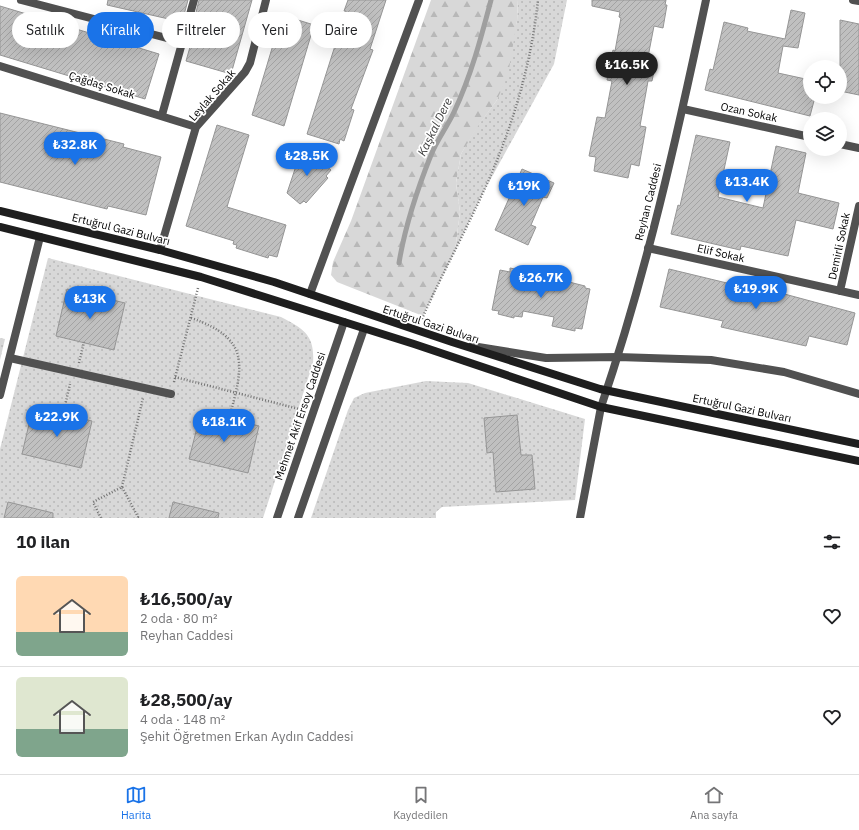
<!DOCTYPE html>
<html lang="tr">
<meta charset="utf-8">
<style>
body{margin:0;font-family:"IBM Plex Sans",sans-serif;background:#f6f6f6;color:#202124;height:100vh;display:flex;flex-direction:column;font-size:15px;white-space:nowrap}
*{box-sizing:border-box;margin:0}
p{font-size:13px;color:#757577}
.icon{flex:none;width:22px;height:22px;fill:none;stroke:currentColor;stroke-width:2;stroke-linecap:round;stroke-linejoin:round}
.map{position:relative;height:518px;overflow:hidden}
.sheet{display:flex;flex-direction:column;background:#fff;flex:1}
.sheet>*{flex:none}
.hud{position:absolute;left:12px;top:12px;width:400px;height:36px;display:flex;gap:8px}
.controls{position:absolute;left:803px;top:60px;display:grid;gap:8px}
.controls a{display:grid;place-items:center;width:44px;height:44px;border-radius:50%;background:#fff;box-shadow:0 4px 16px #0002;font-size:20px}
.price{position:absolute;translate:-50% -34px;padding:0 9px;border-radius:14px;background:#1a73e8;color:#fff;font-size:13px;line-height:26px;filter:drop-shadow(0 1px 2px #0008)}
.price::after{content:'';position:absolute;left:50%;top:24px;width:12px;height:9px;margin-left:-6px;background:inherit;clip-path:polygon(0 0,100% 0,50% 100%)}
.price.selected{background:#222;color:#fff}
ul{padding:0;list-style:none}
li{display:flex;align-items:center;gap:12px;height:100px;padding:0 16px}
li+li{border-top:1px solid #e0e0e0}
li span{display:grid;place-items:center;flex:none;width:112px;height:80px;border-radius:6px;color:#555}
li>.icon{margin-inline-start:auto}
span .icon{width:48px;height:48px;fill:#fffc;stroke-width:1}
li b{font-size:17px}
h2{display:flex;justify-content:space-between;align-items:center;height:48px;padding:0 16px;font-size:17px}
.chip{padding:0 14px;border-radius:18px;background:#fff;box-shadow:0 4px 16px #0002;font-size:14px;line-height:36px}
.chip.selected{background:#1a73e8;color:#fff}
.menu{display:flex;justify-content:space-around;align-items:center;height:56px;border-top:1px solid #e0e0e0;background:#fff;font-size:11px;color:#757577}
.menu a{display:grid;justify-items:center;gap:2px}
.menu .selected{color:#1a73e8}
.map>svg:first-child{display:block}
.grass{fill:url(#grass-dots)}
.forest{fill:url(#forest-firs)}
.lines{fill:none;stroke-linecap:round;stroke-linejoin:round}
.stream{stroke:#9f9f9f;stroke-width:5}
.building{fill:url(#building-hatch);stroke:#959595}
.path{stroke:#737373;stroke-width:2.5;stroke-dasharray:1 2;stroke-linecap:butt}
.service{stroke:#515151;stroke-width:8}
.minor{stroke:#515151;stroke-width:8}
.tertiary{stroke:#515151;stroke-width:8}
.secondary{stroke:#1e1e1e;stroke-width:8}
.labels{text-anchor:middle;stroke-width:3.5;stroke-linejoin:round;paint-order:stroke}
.street-label{font-size:11px;fill:#000;stroke:#fff}
.water-label{font-size:12px;font-style:italic;fill:#404040;stroke:#fff}
</style>
<div class="map">
<svg width="859" height="518" viewBox="0 0 859 518">
<defs>
<pattern id="grass-dots" width="8" height="8" patternUnits="userSpaceOnUse"><rect width="8" height="8" fill="#d8d8d8"/><path d="M2 2h.1M6 6h.1" fill="none" stroke="#b8b8b8" stroke-width="1.8" stroke-linecap="round"/></pattern>
<pattern id="forest-firs" width="22" height="20" patternUnits="userSpaceOnUse"><rect width="22" height="20" fill="#d8d8d8"/><path d="M5 1l3.5 6h-7zM16 11l3.5 6h-7z" fill="#b8b8b8"/></pattern>
<pattern id="building-hatch" width="6" height="6" patternUnits="userSpaceOnUse"><rect width="6" height="6" fill="#c0c0c0"/><path d="M-1 1l2-2M0 6l6-6M5 7l2-2" fill="none" stroke="#a3a3a3"/></pattern>
</defs>
<rect width="100%" height="100%" fill="#fff"/>
<path class="grass" d="M518 0H567L554 64 482 195 455 251 460 212 456 183 461 154 476 128 497 100 517 21Z
M48 258 281 317C304 329 315 335 313 363L263 518H0V449Z
M0 338 5 339 0 360Z
M426 381 468 383 585 419 575 500 442 507 436 512V518H311L348 410 354 398 365 393Z"/>
<path class="forest" d="M431 0H518L517 21 508 75 497 100 478 126 461 154 456 183 460 212 455 251 423 316 337 282 331 275 333 262 351 221Z"/>
<g class="lines">
<path class="stream" d="M399 263C405 226 417 190 431 155 437 140 447 127 454 112 471 76 481 38 491 0"/>
</g>
<path class="building" d="M108 0H188L182 22 107 5Z
M199 0H252L231 74 186 61 196 26 193 25Z
M348 0H386L370 49 373 50 351 109 354 110 344 141 340 139 339 144 307 134 346 11H344Z
M592 0H666L665 5H667L663 28 654 26 648 57 655 58 653 65 655 66 652 81H648L640 126 646 127 639 166 631 164 628 178 594 171 596 157 589 156 597 117 605 118 612 81 607 80 609 70H605L608 55H612L613 50 615 51 621 18 619 17 620 12 592 6Z
M0 6 159 54 145 99 0 55Z
M791 10 805 13 798 48 783 46 778 73 810 80V97H815L810 116 705 90 710 69 713 70 724 22 748 28 747 31 785 39Z
M282 15 314 25 284 126 252 115Z
M840 20 859 24V95L840 91Z
M0 113 124 144 123 147 161 157 146 215 108 206 107 209 0 182Z
M217 125 249 135 227 207 286 225 277 257 269 255 268 258 236 248 237 245 233 244 234 241 186 226Z
M696 135 730 142 718 197 763 208 776 146 806 153 798 193 839 203 833 229 796 220 788 256 741 246 740 250 671 234 678 205 680 206Z
M305 148 331 170 326 176 328 178 306 203 304 201 300 204 287 193 300 154Z
M522 169 554 183 547 198 543 197 531 225 536 227 528 245 495 230Z
M510 268 525 271V275L530 276 529 278 562 285 563 283 568 284 569 282 585 286V288L590 289 582 329 575 328V331L552 326 554 317 523 311 522 317 514 316V318L498 314 499 311 492 310 500 270 510 272Z
M669 269 731 284V282L777 292 855 313 847 345 809 336 806 346 721 327 723 321 660 307Z
M67 289 125 303 114 350 56 336Z
M33 407 92 421 81 468 22 454Z
M201 412 259 426 248 473 189 459Z
M517 415 521 455H532L535 489 496 492 493 452 487 453 484 418Z
M8 502 53 513V518H4Z
M173 502 219 513 218 518H169Z"/>
<g class="lines">
<path class="path" d="M191 318C252 339 243 366 229 419
M422 319C440 278 462 238 481 197 510 135 531 68 538 0
M79 363 84 342
M175 377 303 410
M174 382 198 288
M63 414 70 384
M122 487 143 398
M101 518 93 502 122 487 138 517 136 518"/>
<path class="service" d="M10 358 171 394
M580 518 601 407"/>
<path class="minor" d="M21 0 182 42
M853 0 859 1
M0 66 196 127
M683 109 810 137
M162 115 194 0
M840 144 859 148
M648 248 859 295
M160 250 196 127 245 72 250 63 266 0
M840 291 859 206
M310 294 419 0
M472 346 546 358 618 357 711 360 784 372 859 394
M0 395 40 237
M277 518 344 322
M298 518 364 329"/>
<path class="tertiary" d="M601 407C646 275 677 137 706 0"/>
<path class="secondary" d="M0 211 160 250 274 282 452 342 600 389 859 444
M0 227 201 277 414 344 601 407 859 461"/>
</g>
<g class="labels">
<g class="street-label">
<text transform="translate(102 85) rotate(17)" y="4">Çağdaş Sokak</text>
<text transform="translate(212 95) rotate(-49)" y="4">Leylak Sokak</text>
<text transform="translate(749 112) rotate(12)" y="4">Ozan Sokak</text>
<text transform="translate(648 202) rotate(-76)" y="4">Reyhan Caddesi</text>
<text transform="translate(121 229) rotate(14)" y="4">Ertuğrul Gazi Bulvarı</text>
<text transform="translate(839 246) rotate(-78)" y="4">Demirli Sokak</text>
<text transform="translate(721 253) rotate(13)" y="4">Elif Sokak</text>
<text transform="translate(431 324) rotate(18)" y="4">Ertuğrul Gazi Bulvarı</text>
<text transform="translate(742 408) rotate(12)" y="4">Ertuğrul Gazi Bulvarı</text>
<text transform="translate(300 416) rotate(-71)" y="4">Mehmet Akif Ersoy Caddesi</text>
</g>
<g class="water-label">
<text transform="translate(435 127) rotate(-64)" y="4">Kaşkal Dere</text>
</g>
</g>
</svg>
<div class="controls">
<a><svg class="icon" aria-label="locate" viewBox="0 0 24 24"><circle cx="12" cy="12" r="6"/><path d="M12 2v4M12 18v4M2 12h4M18 12h4"/></svg></a>
<a><svg class="icon" aria-label="layers" viewBox="0 0 24 24"><path d="M12 4l9 5-9 5-9-5zM3 14l9 5 9-5"/></svg></a>
</div>
<b class="price selected" style="left:627px;top:86px">₺16.5K</b>
<b class="price" style="left:75px;top:166px">₺32.8K</b>
<b class="price" style="left:307px;top:177px">₺28.5K</b>
<b class="price" style="left:747px;top:203px">₺13.4K</b>
<b class="price" style="left:524px;top:207px">₺19K</b>
<b class="price" style="left:541px;top:299px">₺26.7K</b>
<b class="price" style="left:756px;top:310px">₺19.9K</b>
<b class="price" style="left:90px;top:320px">₺13K</b>
<b class="price" style="left:57px;top:438px">₺22.9K</b>
<b class="price" style="left:224px;top:443px">₺18.1K</b>
<div class="hud">
<a class="chip">Satılık</a>
<a class="chip selected">Kiralık</a>
<a class="chip">Filtreler</a>
<a class="chip">Yeni</a>
<a class="chip">Daire</a>
</div>
</div>
<section class="sheet">
<h2>10 ilan<svg class="icon" aria-label="filters" viewBox="0 0 24 24"><path d="M4 7h16M4 17h16"/><circle cx="9" cy="7" r="2"/><circle cx="15" cy="17" r="2"/></svg></h2>
<ul>
<li><span style="background:linear-gradient(#ffd9b3 70%,#7fa58c 0)"><svg class="icon" aria-label="home" viewBox="0 0 24 24"><path d="M3 11l9-7 9 7M6 9v11h12V9"/></svg></span><div><b>₺16,500/ay</b><p>2 oda · 80 m²</p><p>Reyhan Caddesi</p></div><svg class="icon" aria-label="heart" viewBox="0 0 24 24"><path d="M12 20l-8-8c-3-5 5-10 8-4 3-6 11-1 8 4z"/></svg></li>
<li><span style="background:linear-gradient(#dfe7d0 65%,#7fa58c 0)"><svg class="icon" aria-label="home" viewBox="0 0 24 24"><path d="M3 11l9-7 9 7M6 9v11h12V9"/></svg></span><div><b>₺28,500/ay</b><p>4 oda · 148 m²</p><p>Şehit Öğretmen Erkan Aydın Caddesi</p></div><svg class="icon" aria-label="heart" viewBox="0 0 24 24"><path d="M12 20l-8-8c-3-5 5-10 8-4 3-6 11-1 8 4z"/></svg></li>
</ul>
</section>
<nav class="menu">
<a class="selected"><svg class="icon" aria-label="map" viewBox="0 0 24 24"><path d="M3 6l6-2 6 2 6-2v14l-6 2-6-2-6 2zM9 4v14M15 6v14"/></svg>Harita</a>
<a><svg class="icon" aria-label="saved" viewBox="0 0 24 24"><path d="M7 4h10v16l-5-4-5 4z"/></svg>Kaydedilen</a>
<a><svg class="icon" aria-label="home" viewBox="0 0 24 24"><path d="M3 11l9-7 9 7M6 9v11h12V9"/></svg>Ana sayfa</a>
</nav>
